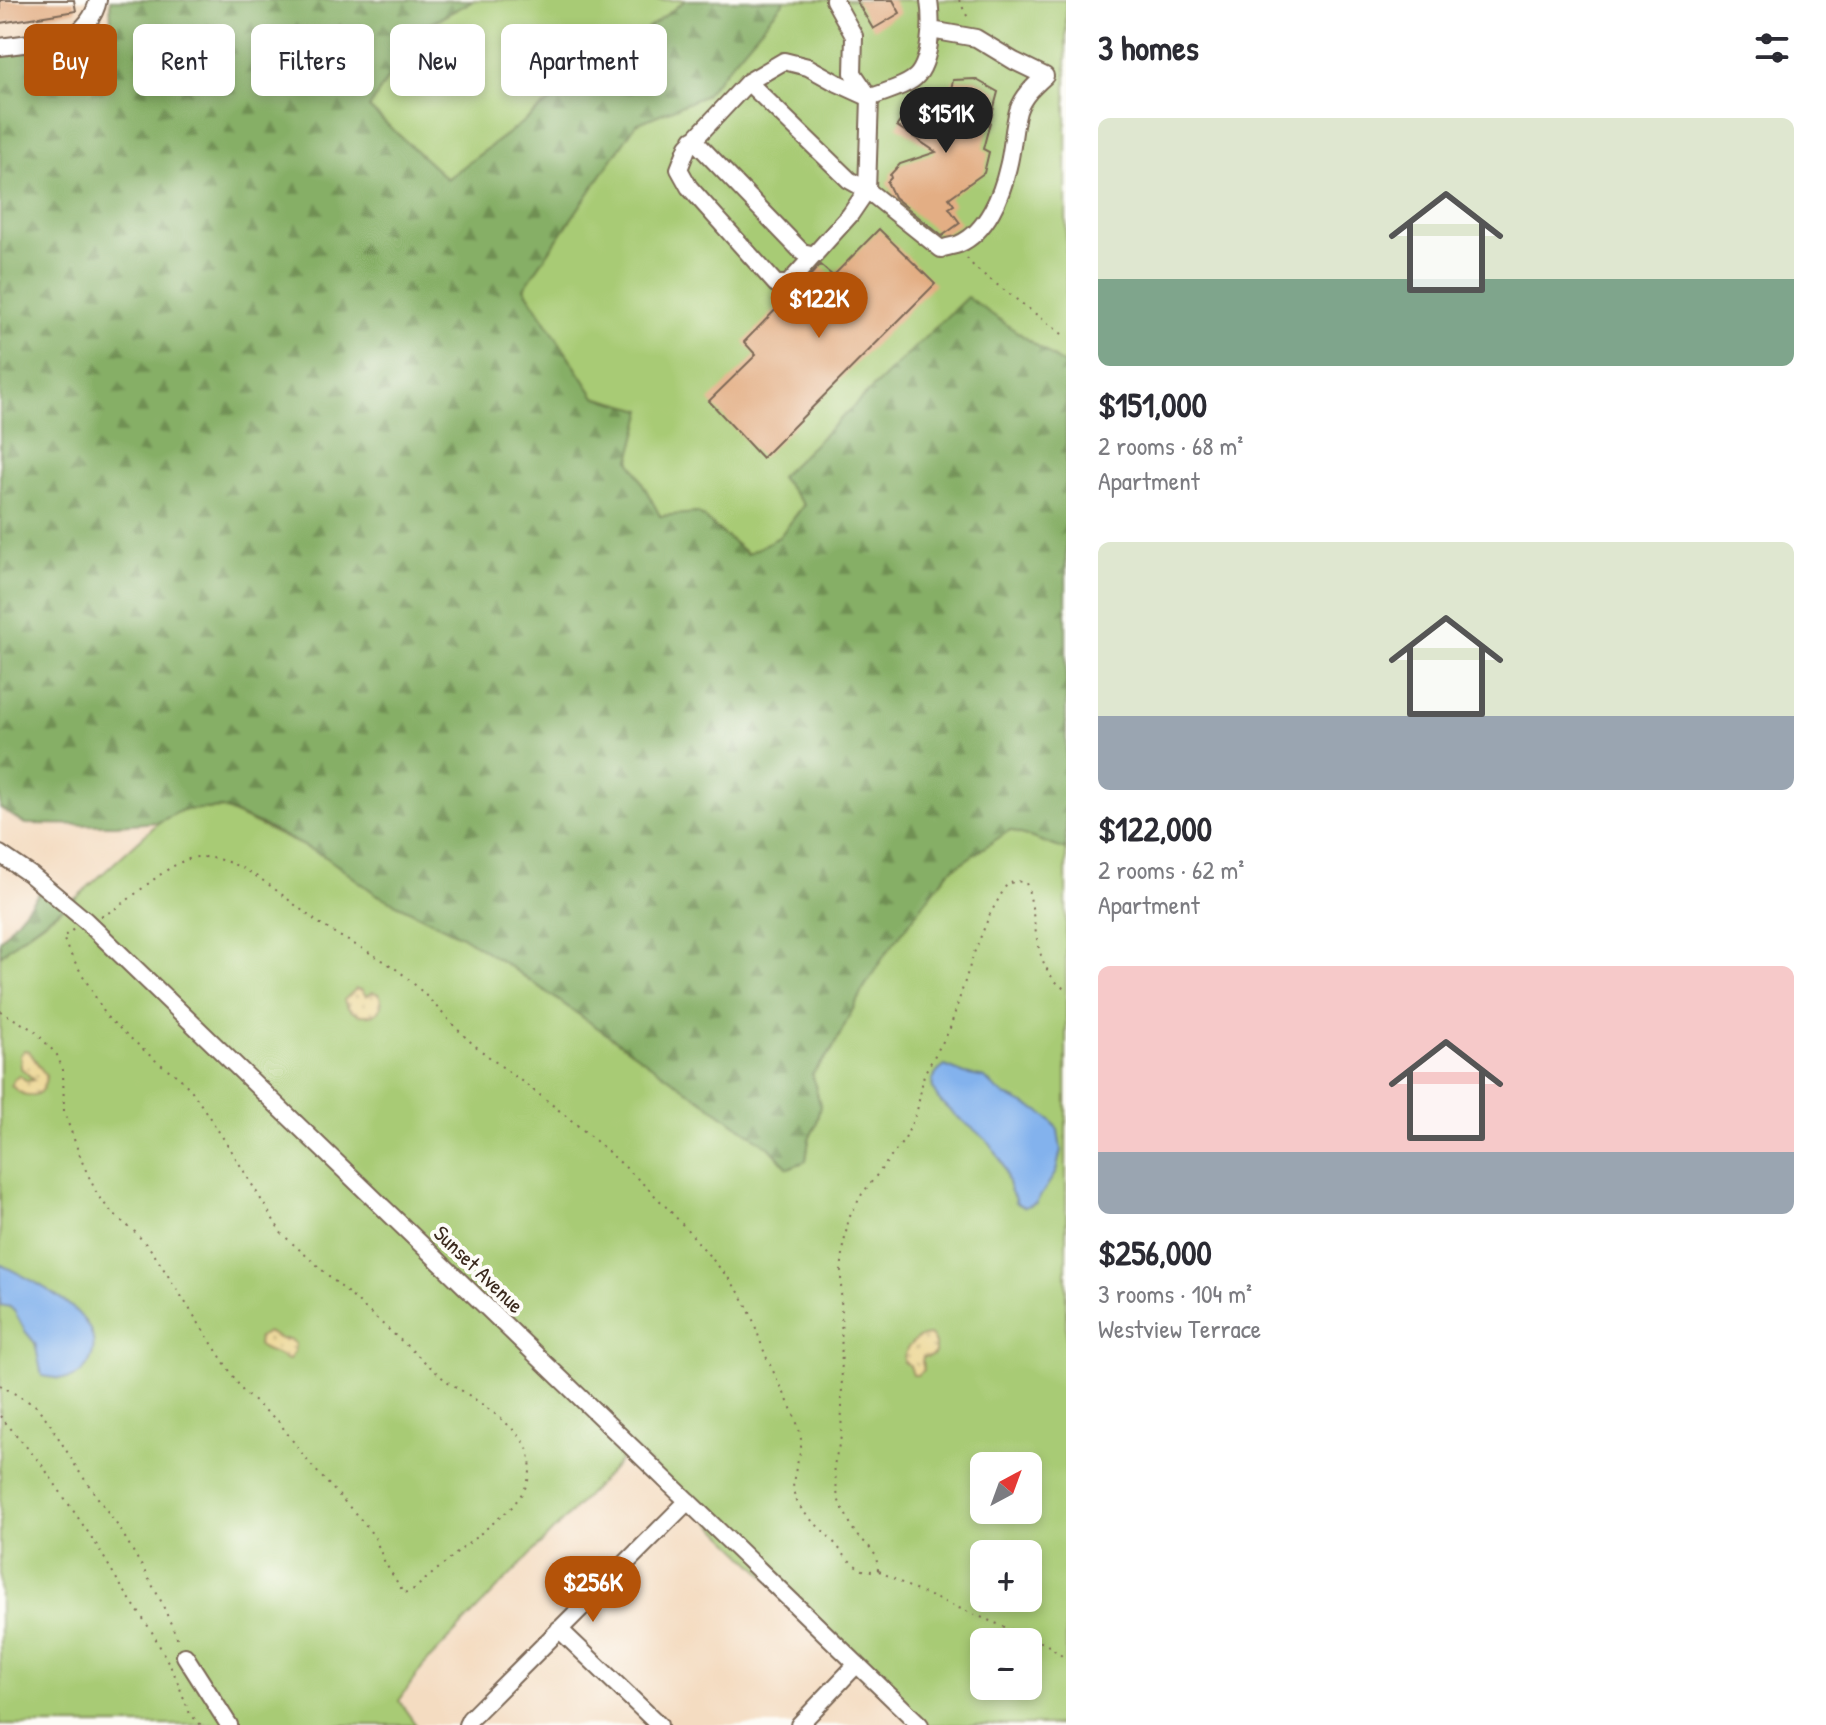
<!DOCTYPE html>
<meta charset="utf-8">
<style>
body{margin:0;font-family:"Patrick Hand",sans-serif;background:#f7f7f7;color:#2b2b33;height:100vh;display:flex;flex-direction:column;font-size:30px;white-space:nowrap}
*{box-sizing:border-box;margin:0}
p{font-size:26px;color:#7c7c81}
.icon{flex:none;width:44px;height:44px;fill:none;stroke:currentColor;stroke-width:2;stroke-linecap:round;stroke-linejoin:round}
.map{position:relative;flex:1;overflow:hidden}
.sheet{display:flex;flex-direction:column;background:#fff;width:760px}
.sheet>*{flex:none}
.guide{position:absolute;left:24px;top:24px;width:760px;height:72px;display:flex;gap:16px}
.needle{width:52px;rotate:41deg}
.fabs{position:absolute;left:970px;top:1452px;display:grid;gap:16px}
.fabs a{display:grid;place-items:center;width:72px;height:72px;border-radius:12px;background:#fff;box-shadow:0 4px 12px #0003;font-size:40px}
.price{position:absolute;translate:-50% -68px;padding:0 18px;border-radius:28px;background:#b45309;color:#fff;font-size:26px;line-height:52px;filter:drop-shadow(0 2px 4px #0008)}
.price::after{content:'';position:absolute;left:50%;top:48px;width:24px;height:18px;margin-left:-12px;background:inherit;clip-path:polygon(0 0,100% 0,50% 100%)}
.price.active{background:#222;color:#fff}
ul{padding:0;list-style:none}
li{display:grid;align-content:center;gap:16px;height:424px;padding:0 32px}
li span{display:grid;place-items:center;height:248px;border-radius:12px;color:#555}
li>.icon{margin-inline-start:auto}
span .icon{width:144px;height:144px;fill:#fffc;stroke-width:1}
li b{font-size:34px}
h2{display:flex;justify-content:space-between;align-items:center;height:96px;padding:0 32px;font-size:34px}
.pill{padding:0 28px;border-radius:12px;background:#fff;box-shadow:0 4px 12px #0003;font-size:28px;line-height:72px}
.pill.active{background:#b45309;color:#fff}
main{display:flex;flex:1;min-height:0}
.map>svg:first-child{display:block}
.green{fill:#a8cb74;stroke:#727a49;stroke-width:2;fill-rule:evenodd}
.forest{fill:url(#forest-firs);stroke:#606c42;stroke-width:2}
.sand{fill:url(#sand-dots);stroke:#94825e;stroke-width:2}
.water{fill:#83b2ed;stroke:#5f6e86;stroke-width:2}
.building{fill:#e3ae84}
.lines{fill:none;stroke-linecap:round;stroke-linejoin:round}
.minor-casing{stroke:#7c6857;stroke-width:20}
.path{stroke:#7c6857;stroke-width:2;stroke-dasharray:2 6;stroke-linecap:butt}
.minor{stroke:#fff;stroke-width:16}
.labels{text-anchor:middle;stroke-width:8;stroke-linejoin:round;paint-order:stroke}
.street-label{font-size:22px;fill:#3b2a1e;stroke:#fdfcf7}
</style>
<main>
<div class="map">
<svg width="1066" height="1725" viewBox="0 0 1066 1725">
<defs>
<pattern id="forest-firs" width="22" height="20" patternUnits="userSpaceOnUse" patternTransform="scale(2)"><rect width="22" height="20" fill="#86af66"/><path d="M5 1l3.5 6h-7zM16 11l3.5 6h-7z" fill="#6f8f53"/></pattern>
<pattern id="sand-dots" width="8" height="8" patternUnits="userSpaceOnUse" patternTransform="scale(2)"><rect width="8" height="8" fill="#eeda9e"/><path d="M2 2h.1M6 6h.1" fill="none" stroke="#cdbb88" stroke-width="1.8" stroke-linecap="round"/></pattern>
</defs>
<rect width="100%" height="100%" fill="#fdfcf7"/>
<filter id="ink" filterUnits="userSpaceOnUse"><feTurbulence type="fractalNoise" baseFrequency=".0125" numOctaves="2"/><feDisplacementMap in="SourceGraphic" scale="16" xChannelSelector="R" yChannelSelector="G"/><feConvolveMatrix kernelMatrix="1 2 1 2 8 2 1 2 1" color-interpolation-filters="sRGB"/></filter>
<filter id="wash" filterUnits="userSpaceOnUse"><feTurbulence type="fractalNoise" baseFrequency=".006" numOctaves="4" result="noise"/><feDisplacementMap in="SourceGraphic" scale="32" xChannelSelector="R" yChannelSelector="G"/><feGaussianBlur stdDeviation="1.8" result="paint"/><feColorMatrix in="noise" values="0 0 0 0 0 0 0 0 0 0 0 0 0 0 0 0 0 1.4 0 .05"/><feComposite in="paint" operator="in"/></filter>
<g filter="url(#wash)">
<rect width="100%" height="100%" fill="#f4dcc1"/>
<path class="green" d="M474 0H686L447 179 369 108 418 30Z
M785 0H1066V366L967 298 780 477 804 504 779 538 748 554 698 513 660 516 595 397 524 288 636 124 704 95Z
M222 808 326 857 376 894 462 936 512 968 771 1148 788 1168 806 1161 809 1139 816 1125 820 1105 812 1074 832 1050 862 991 884 955 948 872 1010 830 1066 850V1725H920L633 1448 423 1666 399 1701 416 1725H0V956L18 939 38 926 76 898 159 822 182 810ZM984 1466H1028V1510H984ZM984 1554H1028V1598H984ZM984 1642H1028V1686H984Z"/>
<path class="forest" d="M110 0H474L418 30 369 108 447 179 686 0H785L704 96 636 124 524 288 595 397 643 410 630 460 660 516 698 513 747 554 779 537 804 505 780 477 967 297 1066 366V850L1010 830 948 872 884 956 862 991 832 1050 812 1074 820 1105 816 1125 809 1139 806 1161 788 1168 770 1148 512 968 462 936 376 894 326 857 264 826 222 808 182 810 159 822 115 825 25 824 0 808V48L112 44Z
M45 886 64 901 76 898C50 917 23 934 0 956V940Z"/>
<path class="sand" d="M356 989 362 990 366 996 373 992 379 994C392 1019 350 1023 344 1000Z
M24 1050 29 1051 46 1076C44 1100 25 1100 11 1085L14 1079 19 1075 27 1081 34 1080 21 1068 20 1055Z
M267 1332 280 1339H289L295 1344 294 1352 289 1360C283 1359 281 1356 276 1354 269 1351 264 1351 258 1345L259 1337Z
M929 1335 932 1337 935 1344V1353L932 1356 923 1357 922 1362 924 1370 918 1375H913L910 1366 904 1362C903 1348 916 1336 929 1335Z"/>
<path class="water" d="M945 1066 965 1074 985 1078 995 1088 1005 1095 1039 1111 1051 1120 1058 1130 1061 1150 1056 1172 1036 1203 1024 1207 1015 1202 1016 1200C1007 1190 1008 1176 1003 1165 1001 1158 994 1151 990 1144 975 1124 904 1093 945 1066Z
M0 1264C32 1281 118 1318 87 1366 75 1383 61 1379 42 1376L35 1343 25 1331 15 1312 10 1307 0 1305Z"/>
<g id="blocks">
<path class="building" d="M0 0H74L76 11 0 23Z
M856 0H893L900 13 873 29Z
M975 79 998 92 983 149 989 152 984 173 949 198 954 205 949 208 960 223 942 236 894 197 887 182 891 178 890 175 900 164 936 152 897 126 908 110 942 134 953 80Z
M879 229 935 284 762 458 709 401 756 355 744 342 790 295 796 291 820 265 833 276Z"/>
</g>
</g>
<g filter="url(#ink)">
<use href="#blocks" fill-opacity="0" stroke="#7c6857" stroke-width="2"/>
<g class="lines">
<g class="minor-casing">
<path id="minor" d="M834 0 854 36 853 73 870 98 867 190 850 215 788 284H776L689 187 679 169 688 146 734 97 748 82 784 61 808 67 835 82 870 98C883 92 901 88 912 80 932 67 932 21 929 0
M0 47 68 38C83 31 95 16 98 0
M748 82 849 180 867 190 941 249C946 247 953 246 959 244 987 232 1002 194 1008 167 1013 148 1013 129 1018 111 1023 96 1034 86 1045 76L1014 61 976 38 931 30
M693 139 802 252 815 255
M0 854 31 875 86 921 920 1725
M559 1629 659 1725
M185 1656 229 1725
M467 1725 470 1719 688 1501
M799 1725 857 1664"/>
</g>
<path class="path" d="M959 0 969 20
M967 258 975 268 1066 337
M101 916C131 905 171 854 204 857 253 861 288 904 328 929 353 945 382 957 405 976 430 997 449 1023 473 1044 498 1065 525 1083 550 1103 605 1147 658 1194 703 1248 718 1267 736 1284 747 1306 755 1322 759 1340 766 1356 775 1377 800 1420 801 1440 803 1454 790 1476 794 1493 799 1514 818 1524 831 1539 841 1550 848 1562 861 1569 866 1572 872 1571 878 1570L876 1556 868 1545 856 1535 838 1499 834 1465 841 1437 842 1406 841 1271 845 1237 849 1218 862 1194 905 1139 917 1111 924 1074 949 1031 974 953 990 914 1007 884 1017 881 1026 883C1039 919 1030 966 1066 990
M0 1011 35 1031 57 1055 63 1070 64 1112 83 1164 98 1196 112 1213 135 1232 152 1251 244 1393 278 1421 310 1464 365 1524 375 1538 385 1563 404 1593 414 1589 511 1508C518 1499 527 1489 529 1476 532 1467 530 1454 526 1446 515 1424 466 1393 445 1380L282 1234 231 1150 192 1091 180 1078 155 1060 107 1017 68 950 63 937 74 929
M0 1385 36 1406 49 1422 78 1470 120 1529 141 1565 160 1599 179 1642
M0 1416 42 1465 96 1544 119 1583 152 1632 174 1673 190 1714 201 1725
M879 1571 915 1590 1046 1644 1066 1659"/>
<use href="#minor" class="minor"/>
</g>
</g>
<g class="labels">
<g class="street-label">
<text transform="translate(479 1269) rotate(44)" y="8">Sunset Avenue</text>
</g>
</g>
</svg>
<div class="fabs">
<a><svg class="needle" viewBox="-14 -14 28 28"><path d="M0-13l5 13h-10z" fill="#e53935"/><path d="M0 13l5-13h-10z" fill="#7c7c81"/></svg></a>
<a>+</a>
<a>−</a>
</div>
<b class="price active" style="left:946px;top:155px">$151K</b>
<b class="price" style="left:819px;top:340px">$122K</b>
<b class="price" style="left:593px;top:1624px">$256K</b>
<div class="guide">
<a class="pill active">Buy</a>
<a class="pill">Rent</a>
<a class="pill">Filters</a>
<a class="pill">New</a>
<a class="pill">Apartment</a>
</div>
</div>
<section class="sheet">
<h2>3 homes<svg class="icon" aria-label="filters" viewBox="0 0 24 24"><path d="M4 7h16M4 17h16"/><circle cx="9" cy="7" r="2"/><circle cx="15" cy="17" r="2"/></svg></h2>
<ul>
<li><span style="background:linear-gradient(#dfe7d0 65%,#7fa58c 0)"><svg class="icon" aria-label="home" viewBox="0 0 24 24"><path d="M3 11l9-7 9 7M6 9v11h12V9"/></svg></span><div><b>$151,000</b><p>2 rooms · 68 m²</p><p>Apartment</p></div></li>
<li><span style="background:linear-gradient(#dfe7d0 70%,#9aa5b1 0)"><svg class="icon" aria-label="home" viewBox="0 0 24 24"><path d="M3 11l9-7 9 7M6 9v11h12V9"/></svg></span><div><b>$122,000</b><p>2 rooms · 62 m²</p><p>Apartment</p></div></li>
<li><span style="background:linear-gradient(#f6c9c9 75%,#9aa5b1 0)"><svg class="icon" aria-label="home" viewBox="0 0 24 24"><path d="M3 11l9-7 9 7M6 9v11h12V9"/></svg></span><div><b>$256,000</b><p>3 rooms · 104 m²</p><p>Westview Terrace</p></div></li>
</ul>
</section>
</main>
